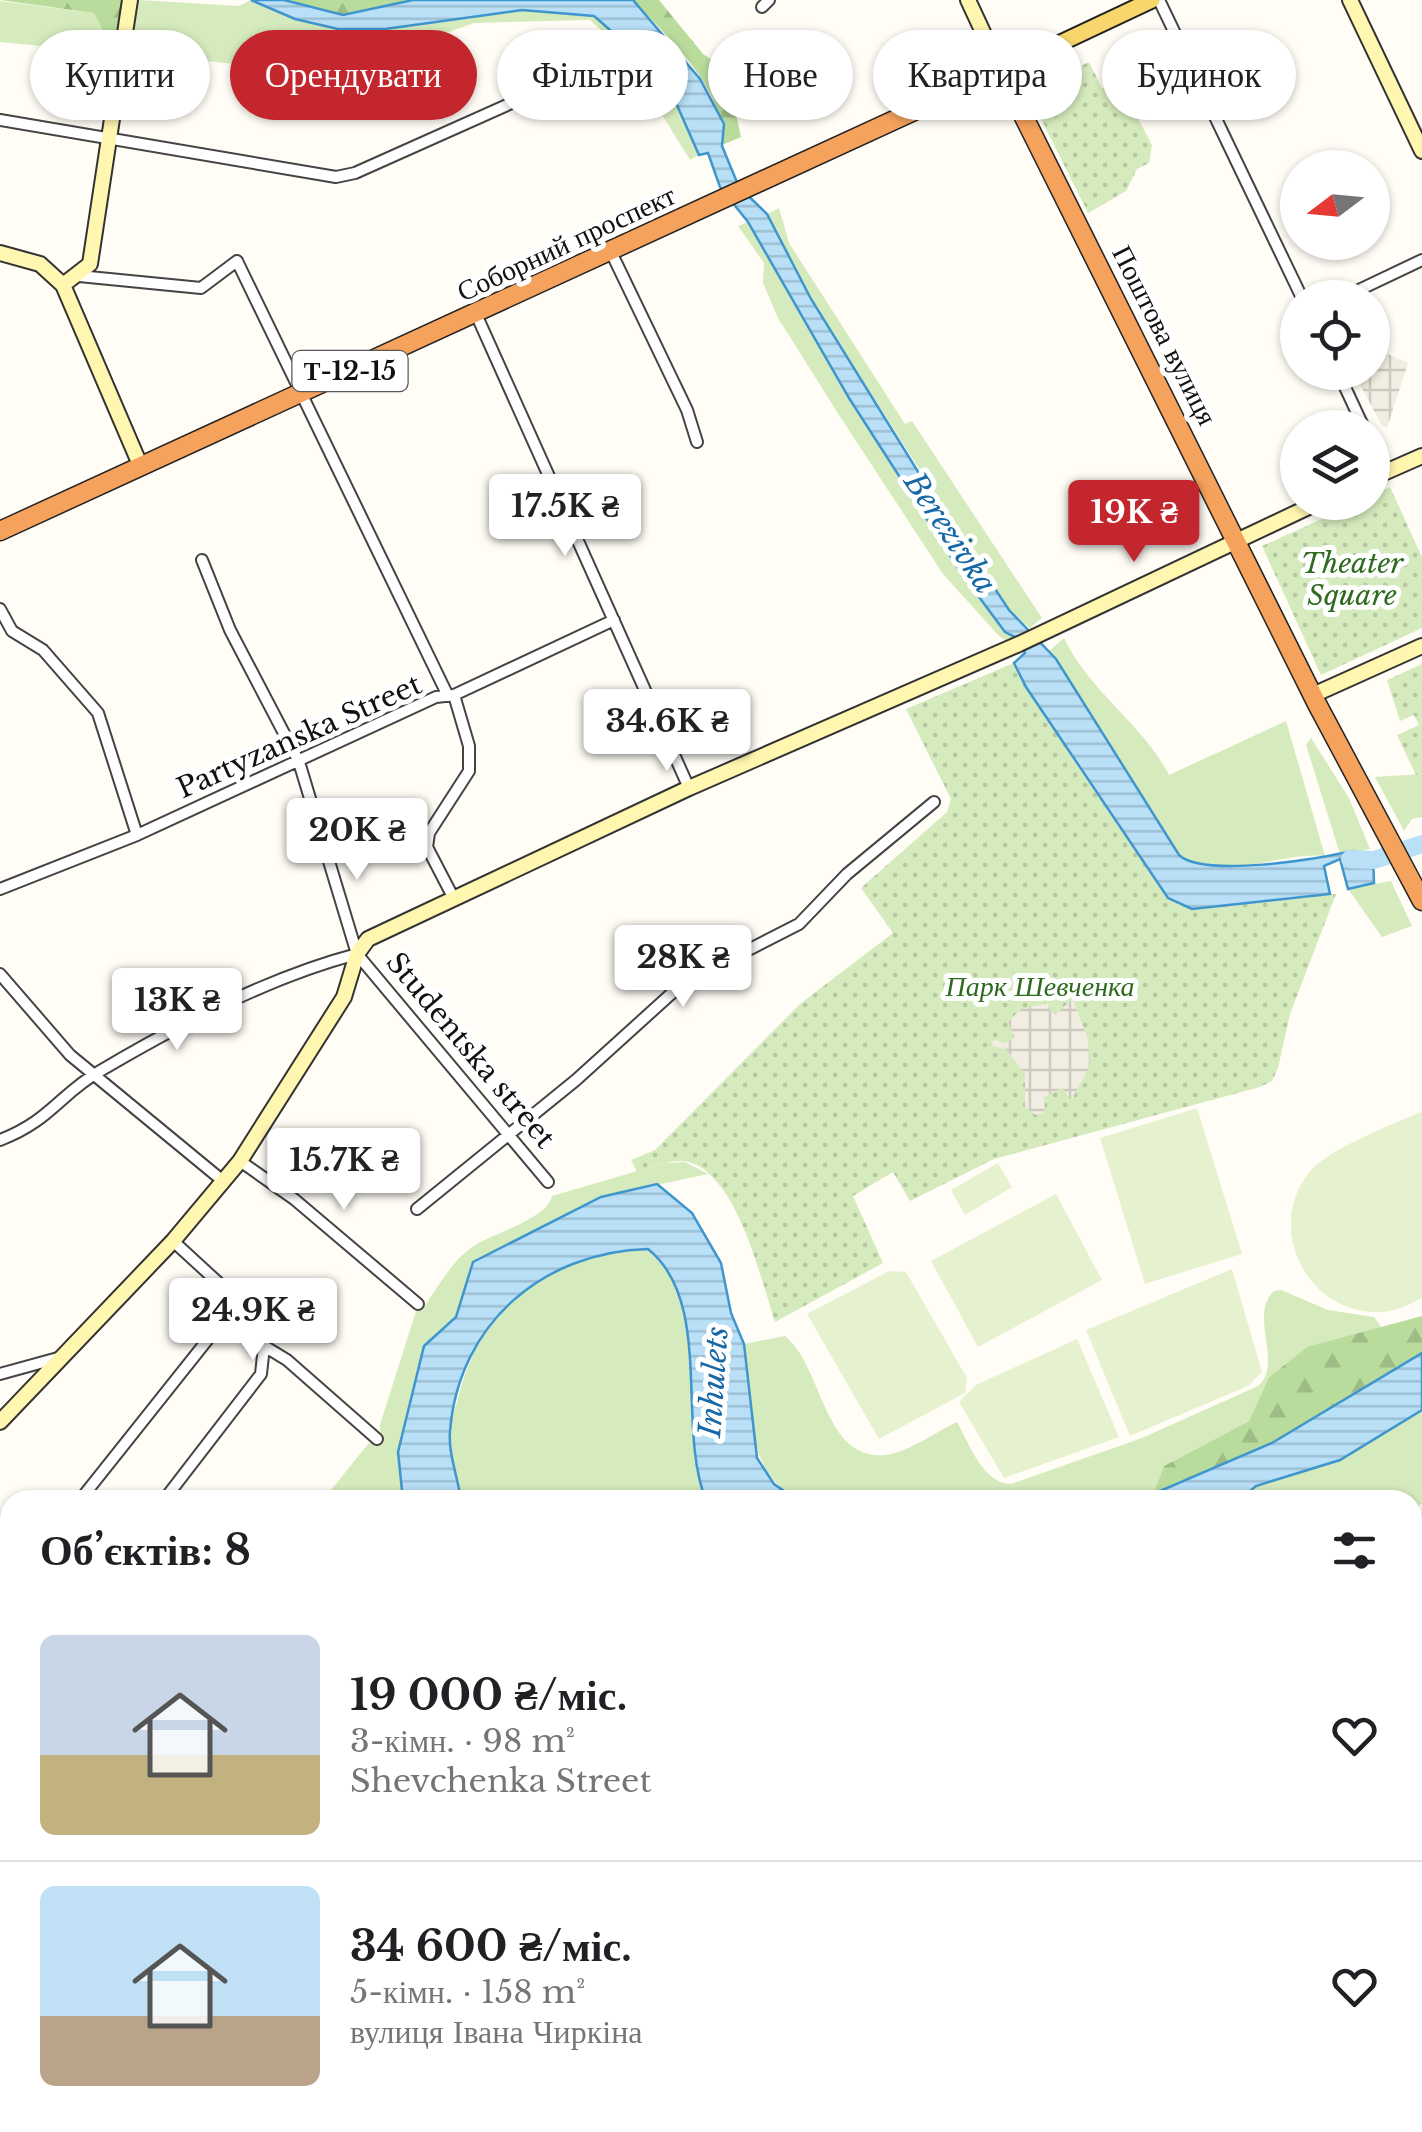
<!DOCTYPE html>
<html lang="uk">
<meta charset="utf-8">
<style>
body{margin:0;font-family:"Libre Baskerville",serif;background:#f2f2f2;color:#202124;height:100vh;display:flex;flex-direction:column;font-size:38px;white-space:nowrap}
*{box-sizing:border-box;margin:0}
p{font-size:32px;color:#757577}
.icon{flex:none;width:55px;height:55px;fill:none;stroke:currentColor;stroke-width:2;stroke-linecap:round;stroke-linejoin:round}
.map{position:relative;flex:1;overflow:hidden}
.sheet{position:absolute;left:0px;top:1490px;width:1422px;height:642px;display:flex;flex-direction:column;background:#fff;border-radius:30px 30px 0 0;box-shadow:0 2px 8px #0004}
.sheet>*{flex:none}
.guide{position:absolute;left:30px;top:30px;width:1362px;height:90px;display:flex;gap:20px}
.needle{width:65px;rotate:254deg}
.fabs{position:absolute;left:1280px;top:150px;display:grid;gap:20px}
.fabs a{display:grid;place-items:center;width:110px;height:110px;border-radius:50%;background:#fff;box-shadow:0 2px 8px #0004;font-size:50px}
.price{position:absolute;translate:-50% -85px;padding:0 22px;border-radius:10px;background:#fff;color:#222;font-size:32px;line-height:65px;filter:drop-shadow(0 2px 5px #0008)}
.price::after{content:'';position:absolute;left:50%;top:60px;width:30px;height:22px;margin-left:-15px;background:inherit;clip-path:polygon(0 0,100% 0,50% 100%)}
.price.current{background:#c4262e;color:#fff}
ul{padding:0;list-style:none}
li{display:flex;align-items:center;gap:30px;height:250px;padding:0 40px}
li+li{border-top:2px solid #e0e0e0}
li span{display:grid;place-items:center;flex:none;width:280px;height:200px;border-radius:15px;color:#555}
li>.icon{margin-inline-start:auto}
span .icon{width:120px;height:120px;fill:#fffc;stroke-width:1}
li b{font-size:42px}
h2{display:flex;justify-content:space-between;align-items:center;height:120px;padding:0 40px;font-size:42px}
.pill{padding:0 35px;border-radius:45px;background:#fff;box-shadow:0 2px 8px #0004;font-size:35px;line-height:90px}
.pill.current{background:#c4262e;color:#fff}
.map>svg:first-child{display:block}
.grass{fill:#d5ebbd}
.forest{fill:url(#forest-firs)}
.park{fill:url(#park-dots)}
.pitch{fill:#e6f2cf}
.plaza{fill:url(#plaza-grid)}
.water{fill:url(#water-rules);stroke:#3f96cf;stroke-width:2.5}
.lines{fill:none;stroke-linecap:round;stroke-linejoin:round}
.river{stroke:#b9e0f7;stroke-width:18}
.street-casing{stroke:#444;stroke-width:14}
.secondary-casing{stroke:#333;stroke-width:18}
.primary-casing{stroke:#222;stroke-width:19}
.highway-casing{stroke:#222;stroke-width:21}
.street{stroke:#fff;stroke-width:10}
.secondary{stroke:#fff6b0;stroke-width:14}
.primary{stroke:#f9d66b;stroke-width:15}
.highway{stroke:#f5a25d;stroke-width:18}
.labels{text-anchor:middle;stroke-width:10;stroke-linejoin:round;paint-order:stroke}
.shield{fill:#fff;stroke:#585858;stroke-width:2.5}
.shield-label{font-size:25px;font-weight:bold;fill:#111}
.street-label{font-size:28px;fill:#111;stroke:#fff}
.park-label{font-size:28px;font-style:italic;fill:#2f6b1f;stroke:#fff}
.water-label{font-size:30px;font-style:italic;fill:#1768a6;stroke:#fff}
</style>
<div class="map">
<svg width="1422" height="2132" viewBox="0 0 1422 2132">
<defs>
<pattern id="forest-firs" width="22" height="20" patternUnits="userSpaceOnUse" patternTransform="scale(2.5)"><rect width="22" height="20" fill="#b9dc9c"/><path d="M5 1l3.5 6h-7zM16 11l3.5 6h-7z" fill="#9ebc85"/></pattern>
<pattern id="park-dots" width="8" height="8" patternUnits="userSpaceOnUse" patternTransform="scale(2.5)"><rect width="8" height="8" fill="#d5ebbd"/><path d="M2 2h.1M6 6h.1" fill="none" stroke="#b6c8a1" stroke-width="1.8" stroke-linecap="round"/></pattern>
<pattern id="plaza-grid" width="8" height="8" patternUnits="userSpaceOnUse" patternTransform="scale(2.5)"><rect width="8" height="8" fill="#f1ede2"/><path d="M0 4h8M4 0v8" fill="none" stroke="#cecac1"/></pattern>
<pattern id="water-rules" width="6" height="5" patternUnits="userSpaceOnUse" patternTransform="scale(2.5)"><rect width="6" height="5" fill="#b9e0f7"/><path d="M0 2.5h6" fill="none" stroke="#9ebfd3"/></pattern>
</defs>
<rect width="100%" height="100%" fill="#fffdf5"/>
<path class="grass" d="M139 0 239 6 251 0 295 19 338 29H385L522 10 594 16 665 78 699 155 690 160 622 50 590 20 474 23 330 74 131 53Z
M0 1 94 13 119 35 113 53 0 42Z
M779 208 789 243 905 424 912 421 1042 618 1030 628 1009 610 811 299 767 214Z
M748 222 849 398 962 574 1013 638 1006 641 998 635 943 574 839 415 778 318 763 283 764 263 738 226Z
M1064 638C1089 691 1142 723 1169 775L1286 721 1325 856C1275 851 1207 891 1170 844L1049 651Z
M1311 738 1349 798 1370 849 1340 854 1306 745Z
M1422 774V817L1412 819 1404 831 1375 777Z
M1391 881 1412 926 1382 937 1348 889Z
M685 1162 708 1174 601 1197 473 1262 456 1317 424 1346 398 1452 403 1500H323L368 1444 381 1439 380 1425 416 1311 422 1310C438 1287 454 1256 479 1243 498 1232 547 1218 552 1196L665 1163Z
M649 1249C713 1303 678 1426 706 1500H461C458 1478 448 1454 450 1432 450 1420 456 1407 459 1395 482 1302 554 1252 649 1249Z
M1281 1290 1328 1310 1374 1317 1383 1329 1307 1347 1269 1377 1249 1421 1164 1466 1154 1492 1139 1500H797C741 1466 752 1401 744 1344L785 1336C823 1366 823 1461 885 1455 907 1453 936 1432 957 1422 969 1443 983 1484 1011 1484L1142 1438 1258 1386C1284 1363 1248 1316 1274 1291Z
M1422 1410V1504L1413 1507 1412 1500H1239L1256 1486 1340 1460Z
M10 1869V2068L0 2075V1873Z"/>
<path class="forest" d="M0 0H124L119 35 103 30 94 13Z
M284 0H413L343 15Z
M633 0H659L703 54 751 85 732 96 741 137 722 145C727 89 668 38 633 0Z
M1422 1316V1353L1272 1443 1154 1492 1164 1466 1249 1421 1269 1377 1307 1347Z"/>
<path class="park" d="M1089 62 1102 88 1123 89 1152 145 1149 163 1137 169 1126 191 1088 213 1027 91Z
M1390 487 1422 557V628L1321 675 1262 546 1357 503 1372 502 1373 495Z
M1014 663 1074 761 1168 898 1192 909 1336 894 1290 1014 1278 1068 1272 1081 1260 1087 994 1159 910 1201 893 1172 853 1196 883 1263 775 1322C761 1279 740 1188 697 1165 679 1155 654 1166 637 1172L631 1160 655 1150 800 1004 893 933 861 888 947 812 951 799 906 709Z
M1422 664V774L1416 775 1397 735 1419 725 1414 715 1400 721 1387 680Z"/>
<path class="pitch" d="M1197 1108 1242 1254 1145 1284 1100 1138Z
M1422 1111V1298C1408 1305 1395 1312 1379 1312 1308 1314 1265 1230 1308 1174 1327 1148 1391 1126 1422 1111Z
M998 1163 1012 1187 965 1215 951 1190Z
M1056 1194 1102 1280 978 1347 931 1261Z
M1232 1269 1262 1372 1248 1386 1130 1436 1086 1330Z
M889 1271 906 1272 967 1378 965 1393 879 1439 807 1314Z
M1077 1339 1119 1437 1004 1478 959 1402 976 1385Z"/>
<path class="plaza" d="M1386 353 1408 363 1387 428 1382 426 1354 373 1372 372 1373 359Z
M1077 995 1074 1002 1088 1039 1090 1066 1073 1097 1070 1099 1062 1088 1044 1097 1045 1112 1036 1115 1025 1107V1074L1006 1049 989 1045 995 1040 1005 1043 1015 1038 1008 1022 1021 1009 1048 1003 1051 1012 1056 1014Z"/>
<path class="water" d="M251 0H284L343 15 413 0H633L700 79 724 124 722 146 739 187 767 214 811 299 925 483 1009 610 1056 659 1179 855C1204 878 1319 859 1352 851L1373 856 1374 883 1348 889 1340 859 1324 866 1330 894 1192 909 1168 898 1026 687 1014 663 1025 653 1019 639 1005 632 962 574 849 398 748 222 720 187 708 153 699 155 665 78 594 16 522 10 385 29H338L295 19Z
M657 1184 692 1213 721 1263 731 1313 744 1344 757 1458 774 1484 797 1500H706C676 1427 714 1302 648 1249 543 1252 459 1323 450 1431 448 1453 458 1478 461 1500H403L398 1452 424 1346 456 1317 473 1262 601 1197Z
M1422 1353V1410L1340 1460 1256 1486 1239 1500H1139L1272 1443Z"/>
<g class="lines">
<path class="river" d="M1350 859 1374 860 1422 844"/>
<g class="street-casing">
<path id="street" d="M1159 0 1302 298
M762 7 769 0
M0 120 336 177 355 173 619 55
M611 252 687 410 697 442
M79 276 201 288 237 261 448 696
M1342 298 1422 260
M476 314 689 788
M1338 372 1364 428
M1372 445 1385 472
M202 560 230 630 299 762 357 954 548 1182
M0 609 12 631 43 650 98 713 137 835
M0 889 137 835 436 697 454 695 614 620
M453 897 427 847 429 833 469 771V746L454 695
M0 974 70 1055 223 1181
M0 1140C50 1121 60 1094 100 1071 178 1025 269 977 357 954
M240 1161 294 1199 418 1304
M417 1209 576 1080 682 984 799 924 847 874 934 802
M173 1241 222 1286 264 1346 287 1360 377 1439
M0 1374 58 1358
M80 1500 236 1304
M164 1500 261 1374 264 1346
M0 1571 10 1563
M0 1677 10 1668
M1412 1931 1422 1928
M1412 1984 1422 2014
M0 2083 10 2077
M455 2122 464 2132
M795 2122 802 2132
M1154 2122 1157 2132
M953 2132 965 2122"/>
</g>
<g class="secondary-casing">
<path id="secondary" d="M130 0 90 264 63 285 141 467
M968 0 1001 71
M1350 0 1422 151
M0 253 40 264 63 285
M1372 478 1422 456
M1313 695 1422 646
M0 1422 173 1241 240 1161 344 997 357 954 368 939 689 788 1019 644 1319 502
M1412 1700 1422 1696
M362 2132 373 2122"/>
</g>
<g class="primary-casing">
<path id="primary" d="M1001 71 1152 0"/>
</g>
<g class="highway-casing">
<path id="highway" d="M0 531 1001 71 1317 704 1422 901"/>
</g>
<use href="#street" class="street"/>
<use href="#secondary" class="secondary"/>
<use href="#primary" class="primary"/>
<use href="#highway" class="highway"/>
</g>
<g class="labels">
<rect class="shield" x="292.5" y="351" width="115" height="40" rx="8"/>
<g class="shield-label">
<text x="350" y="380">Т-12-15</text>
</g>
<g class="street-label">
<text transform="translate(566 243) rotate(-25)" y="10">Соборний проспект</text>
<text transform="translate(1165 335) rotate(63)" y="10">Поштова вулиця</text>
<text transform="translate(299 736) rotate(-24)" y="10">Partyzanska Street</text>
<text transform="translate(471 1050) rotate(50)" y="10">Studentska street</text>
</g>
<g class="park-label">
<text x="1352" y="573">Theater<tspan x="1352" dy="32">Square</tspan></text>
<text x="1040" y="996">Парк Шевченка</text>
</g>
<g class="water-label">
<text transform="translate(950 533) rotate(56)" y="10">Berezivka</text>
<text transform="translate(714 1382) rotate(-86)" y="10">Inhulets</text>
</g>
</g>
</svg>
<div class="fabs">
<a><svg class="needle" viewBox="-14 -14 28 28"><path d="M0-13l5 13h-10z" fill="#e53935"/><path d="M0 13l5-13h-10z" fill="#757577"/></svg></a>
<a><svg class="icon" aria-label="locate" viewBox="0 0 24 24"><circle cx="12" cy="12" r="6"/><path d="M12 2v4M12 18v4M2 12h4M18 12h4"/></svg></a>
<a><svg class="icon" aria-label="layers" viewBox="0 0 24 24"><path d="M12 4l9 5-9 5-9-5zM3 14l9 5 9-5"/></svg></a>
</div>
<b class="price" style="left:565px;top:559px">17.5K ₴</b>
<b class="price current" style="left:1134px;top:565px">19K ₴</b>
<b class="price" style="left:667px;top:774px">34.6K ₴</b>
<b class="price" style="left:357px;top:883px">20K ₴</b>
<b class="price" style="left:683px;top:1010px">28K ₴</b>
<b class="price" style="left:177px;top:1053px">13K ₴</b>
<b class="price" style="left:344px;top:1213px">15.7K ₴</b>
<b class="price" style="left:253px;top:1363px">24.9K ₴</b>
<div class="guide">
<a class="pill">Купити</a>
<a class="pill current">Орендувати</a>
<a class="pill">Фільтри</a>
<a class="pill">Нове</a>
<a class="pill">Квартира</a>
<a class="pill">Будинок</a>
</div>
<section class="sheet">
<h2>Об’єктів: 8<svg class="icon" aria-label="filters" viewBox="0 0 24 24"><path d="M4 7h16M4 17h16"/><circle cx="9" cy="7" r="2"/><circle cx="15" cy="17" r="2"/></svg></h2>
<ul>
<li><span style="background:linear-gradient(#c9d6e8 60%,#c2b280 0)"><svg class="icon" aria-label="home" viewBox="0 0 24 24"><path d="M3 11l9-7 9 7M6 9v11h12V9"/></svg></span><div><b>19 000 ₴/міс.</b><p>3-кімн. · 98 m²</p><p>Shevchenka Street</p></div><svg class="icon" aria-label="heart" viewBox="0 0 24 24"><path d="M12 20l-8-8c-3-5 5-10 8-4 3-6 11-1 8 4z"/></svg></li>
<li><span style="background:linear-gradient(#bfe0f5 65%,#b9a48a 0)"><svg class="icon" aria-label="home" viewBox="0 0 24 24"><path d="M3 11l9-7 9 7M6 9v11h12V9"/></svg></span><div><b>34 600 ₴/міс.</b><p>5-кімн. · 158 m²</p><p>вулиця Івана Чиркіна</p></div><svg class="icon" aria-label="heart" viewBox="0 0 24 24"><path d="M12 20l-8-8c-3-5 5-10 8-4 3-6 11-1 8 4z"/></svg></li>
</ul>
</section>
</div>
